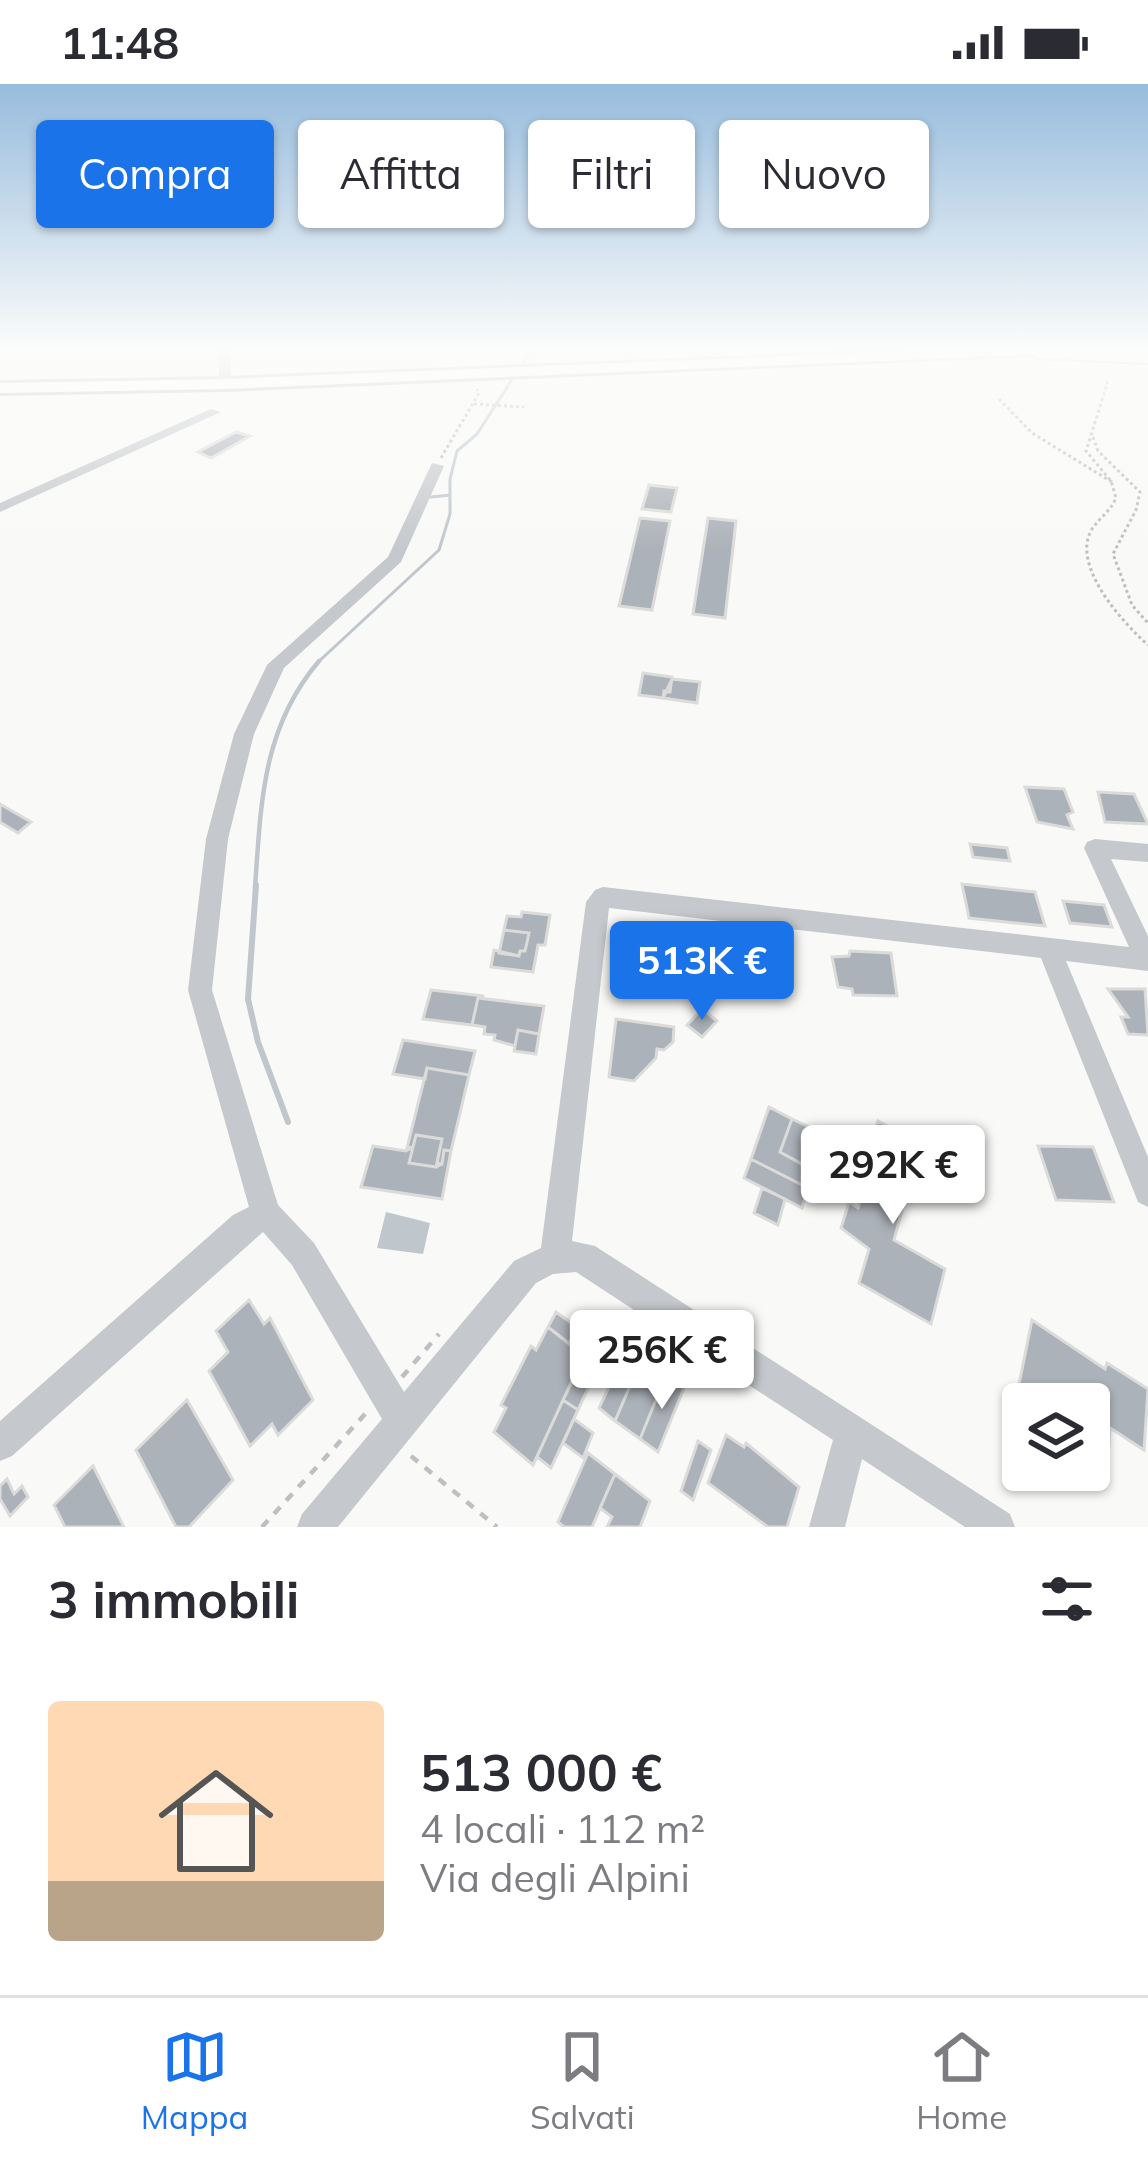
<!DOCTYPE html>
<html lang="it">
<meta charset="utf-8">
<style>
body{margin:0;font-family:Mulish,sans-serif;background:#f7f7f7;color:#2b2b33;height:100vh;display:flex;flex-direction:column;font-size:45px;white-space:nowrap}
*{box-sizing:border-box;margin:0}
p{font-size:39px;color:#7c7c81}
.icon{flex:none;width:66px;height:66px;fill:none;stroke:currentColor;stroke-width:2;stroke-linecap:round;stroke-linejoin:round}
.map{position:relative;height:1443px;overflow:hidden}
.panel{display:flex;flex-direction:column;background:#fff;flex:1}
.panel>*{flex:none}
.banner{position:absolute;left:36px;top:36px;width:1077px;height:108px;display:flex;gap:24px}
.buttons{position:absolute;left:1002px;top:1299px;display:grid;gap:24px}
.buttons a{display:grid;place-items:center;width:108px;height:108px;border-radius:12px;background:#fff;box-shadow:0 3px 9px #0004;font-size:60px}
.price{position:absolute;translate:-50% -102px;padding:0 27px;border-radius:12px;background:#fff;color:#222;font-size:39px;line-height:78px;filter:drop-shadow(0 3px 6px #0008)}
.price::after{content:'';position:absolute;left:50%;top:72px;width:36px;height:27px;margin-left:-18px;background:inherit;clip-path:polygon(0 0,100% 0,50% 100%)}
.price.on{background:#1a73e8;color:#fff}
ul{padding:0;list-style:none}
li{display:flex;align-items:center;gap:36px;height:300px;padding:0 48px}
li span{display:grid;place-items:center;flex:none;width:336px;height:240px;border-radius:12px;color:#555}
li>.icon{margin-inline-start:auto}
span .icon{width:144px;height:144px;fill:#fffc;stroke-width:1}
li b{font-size:51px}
h2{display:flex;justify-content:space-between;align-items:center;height:144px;padding:0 48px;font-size:51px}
.pill{padding:0 42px;border-radius:12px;background:#fff;box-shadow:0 3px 9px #0004;font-size:42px;line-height:108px}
.pill.on{background:#1a73e8;color:#fff}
.status{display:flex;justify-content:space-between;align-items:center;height:84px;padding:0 60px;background:#fff;direction:ltr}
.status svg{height:33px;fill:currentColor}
.menu{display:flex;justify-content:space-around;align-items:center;height:168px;border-top:3px solid #e1e1e2;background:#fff;font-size:33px;color:#7c7c81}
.menu a{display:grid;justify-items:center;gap:6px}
.menu .on{color:#1a73e8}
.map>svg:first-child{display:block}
.water{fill:#bfc7cd}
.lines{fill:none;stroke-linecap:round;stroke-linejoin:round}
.stream-far2{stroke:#bfc7cd;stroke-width:3}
.stream-far1{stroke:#bfc7cd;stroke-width:4.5}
.stream{stroke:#bfc7cd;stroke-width:6}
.building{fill:#acb2b9;stroke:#dbdbd9;stroke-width:3}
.major-casing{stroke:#b8bcc0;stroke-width:6}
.path-far1{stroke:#bdbfc2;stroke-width:3;stroke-dasharray:3 3;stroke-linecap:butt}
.path{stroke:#bdbfc2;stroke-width:4.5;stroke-dasharray:9 9;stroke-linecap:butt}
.minor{fill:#c5c8cc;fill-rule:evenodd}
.major{fill:#fff;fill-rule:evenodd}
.major-bridge-casing{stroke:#b8bcc0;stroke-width:20;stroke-linecap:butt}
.major-bridge{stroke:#fff;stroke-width:16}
</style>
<div class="status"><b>11:48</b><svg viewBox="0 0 49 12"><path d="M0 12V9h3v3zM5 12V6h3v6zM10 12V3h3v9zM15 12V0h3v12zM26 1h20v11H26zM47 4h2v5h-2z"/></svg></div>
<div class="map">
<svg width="1148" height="1443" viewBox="0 0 1148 1443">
<rect width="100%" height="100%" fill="#f9f9f7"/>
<path class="water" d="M386 1128 430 1139 423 1170 377 1164Z"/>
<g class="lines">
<path class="stream-far2" d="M431 413 450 411
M316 580 439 466 450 430V395L457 367 477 350 533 263"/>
<path class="stream-far1" d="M255 804C261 719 262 644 319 577"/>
<path class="stream" d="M256 801 248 915 258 958 288 1038"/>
</g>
<path class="building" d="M236 348 250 352 211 374 198 368Z
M649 401 677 404 671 428 642 425Z
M640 434 670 437 652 526 619 522Z
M708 434 736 437 725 534 693 530Z
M643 589 672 593 670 608 664 607 663 614 639 611Z
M672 595 700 598 697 619 663 614Z
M1025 703 1064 705 1073 728 1067 731 1073 745 1037 738Z
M1098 708 1134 710 1148 740 1105 738Z
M0 720 31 738 18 749 0 738Z
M970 760 1007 764 1010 777 973 773Z
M962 800 1035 808 1045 842 969 834Z
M1063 817 1104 821 1112 843 1070 839Z
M522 828 550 831 545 861H538L533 888 491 883 494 866 519 872 520 867H525L529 849 504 846 507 832 521 833Z
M504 846 529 849 525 867H520L519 872 499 869Z
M706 849 749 853 750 877 722 905 706 903Z
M636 862 675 867 673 912 639 909Z
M850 867 891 869 897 912 853 911 852 905 838 903 832 873 849 872Z
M1108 905H1145L1148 951 1128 950 1121 933H1128Z
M431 906 484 912 478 914 472 941 423 935Z
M478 914 544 922 539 950 518 946 515 962 494 956 495 951 484 950 485 943 472 941Z
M702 925 717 937 702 953 687 941Z
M616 935 674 943 673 958 664 966 657 965 656 974 634 997 609 993Z
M518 946 539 950 536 970 514 967Z
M403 956 475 967 469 991 427 984 425 995 393 990Z
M427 984 469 991 451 1067 444 1066 442 1080 437 1079 442 1055 416 1051 413 1063 407 1064Z
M769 1023 792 1035 780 1068 814 1087 808 1104 751 1075Z
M792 1035 831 1053 821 1090 780 1068Z
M878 1037 930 1064 921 1090 913 1086 894 1156 945 1185 931 1240 859 1199 869 1165 841 1144 849 1118 858 1124 877 1066 869 1063Z
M416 1051 442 1055 436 1083 409 1079Z
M373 1062 406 1067 413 1063 409 1079 436 1083 442 1080 444 1066 451 1067 442 1115 361 1103Z
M1038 1062 1093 1063 1114 1118 1056 1116Z
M751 1075 808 1104 802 1124 744 1094Z
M762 1104 785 1115 778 1141 754 1129Z
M249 1216 264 1240 270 1234 313 1316 278 1351 272 1340 250 1362 209 1287 228 1268 216 1247Z
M556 1228 577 1243 569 1260 548 1243Z
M1032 1236 1105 1285 1107 1279 1148 1305 1144 1366 1110 1344 1109 1361 1089 1347V1320H1024L1017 1310Z
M548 1243 584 1271 533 1381 494 1348 506 1324 501 1321 531 1262 536 1266Z
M626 1267 645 1281 641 1292 636 1288 615 1337 599 1324Z
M577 1288 591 1298 578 1326 563 1316Z
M636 1288 660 1306 640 1355 615 1337Z
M662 1288 684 1304 658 1368 640 1355 660 1306 655 1302Z
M187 1316 233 1396 189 1443H176L136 1366Z
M563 1316 578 1326 551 1384 537 1373Z
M574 1335 593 1349 583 1374 563 1359Z
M726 1351 744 1363 746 1359 799 1403 787 1443H768L708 1399Z
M698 1357 711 1366 693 1416 681 1407Z
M588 1369 615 1390 592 1443H564L558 1438Z
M93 1382 124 1443H65L54 1421Z
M615 1390 650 1417 640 1443H607L612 1433 600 1424Z
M7 1395 14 1410 22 1402 28 1413 10 1432 0 1415V1402Z"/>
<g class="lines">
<g class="major-casing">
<path id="major" d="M1014 263 1045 266 1038 270 225 305 0 309V299L225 295Z"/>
</g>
<path class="path-far1" d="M1108 297 1086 367 1111 397 1116 414C1110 428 1100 433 1092 445 1070 481 1123 539 1148 561
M999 315 1032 349 1112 398
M474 320 524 323
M1093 353 1098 367 1140 408 1136 426 1113 470 1132 521 1148 539
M441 374 479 309 477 305"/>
<path class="path" d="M402 1293 439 1250
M411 1372 497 1443
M262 1443 366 1329"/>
<path class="minor" d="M219 263H231V300L225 304 219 300Z
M211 325 221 328 0 428V419Z
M432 379 444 382 401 478 284 584 254 650 228 755 212 906 278 1121 314 1159 404 1308 514 1177 541 1164 586 818 595 806 603 803 1129 863 1084 764 1087 758 1095 755 1148 760V778L1111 775 1148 852V887L1066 877 1148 1073V1123L1138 1118 1041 874 609 824 572 1157 595 1162 1010 1430 1015 1443H965L862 1375 845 1443H809L833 1356 576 1188 553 1190 536 1199 338 1443H297L302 1430 382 1335 292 1181 263 1148 12 1372 0 1377V1337L233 1131 249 1123 188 906 206 755 234 650 267 581 388 473Z"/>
<use href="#major" class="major"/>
<g class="major-bridge-casing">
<path id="major-bridge" d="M1038 266 1148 271"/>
</g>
<use href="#major-bridge" class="major-bridge"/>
</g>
<linearGradient id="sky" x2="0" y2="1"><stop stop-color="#97bcdd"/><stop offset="0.57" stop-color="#fcfcfb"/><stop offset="1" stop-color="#fcfcfb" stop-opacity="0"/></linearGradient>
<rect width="1148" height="465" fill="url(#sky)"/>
</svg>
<div class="buttons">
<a><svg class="icon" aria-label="layers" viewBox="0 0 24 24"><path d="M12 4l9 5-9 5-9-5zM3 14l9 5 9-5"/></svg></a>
</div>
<b class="price on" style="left:702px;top:939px">513K €</b>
<b class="price" style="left:893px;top:1143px">292K €</b>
<b class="price" style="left:662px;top:1328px">256K €</b>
<div class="banner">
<a class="pill on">Compra</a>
<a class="pill">Affitta</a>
<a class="pill">Filtri</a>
<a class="pill">Nuovo</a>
</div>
</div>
<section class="panel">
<h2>3 immobili<svg class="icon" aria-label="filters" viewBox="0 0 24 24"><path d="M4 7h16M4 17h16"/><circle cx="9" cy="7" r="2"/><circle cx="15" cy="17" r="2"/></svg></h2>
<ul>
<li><span style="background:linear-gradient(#ffd9b3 75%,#b9a48a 0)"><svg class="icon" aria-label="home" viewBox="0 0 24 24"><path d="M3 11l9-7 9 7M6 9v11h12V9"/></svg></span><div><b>513 000 €</b><p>4 locali · 112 m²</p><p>Via degli Alpini</p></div></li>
</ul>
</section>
<nav class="menu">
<a class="on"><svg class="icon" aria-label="map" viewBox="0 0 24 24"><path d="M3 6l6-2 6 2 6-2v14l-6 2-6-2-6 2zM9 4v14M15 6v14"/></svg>Mappa</a>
<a><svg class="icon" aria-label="saved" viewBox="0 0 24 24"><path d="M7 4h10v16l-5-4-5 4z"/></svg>Salvati</a>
<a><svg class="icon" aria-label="home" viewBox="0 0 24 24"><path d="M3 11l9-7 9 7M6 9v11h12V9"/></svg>Home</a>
</nav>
